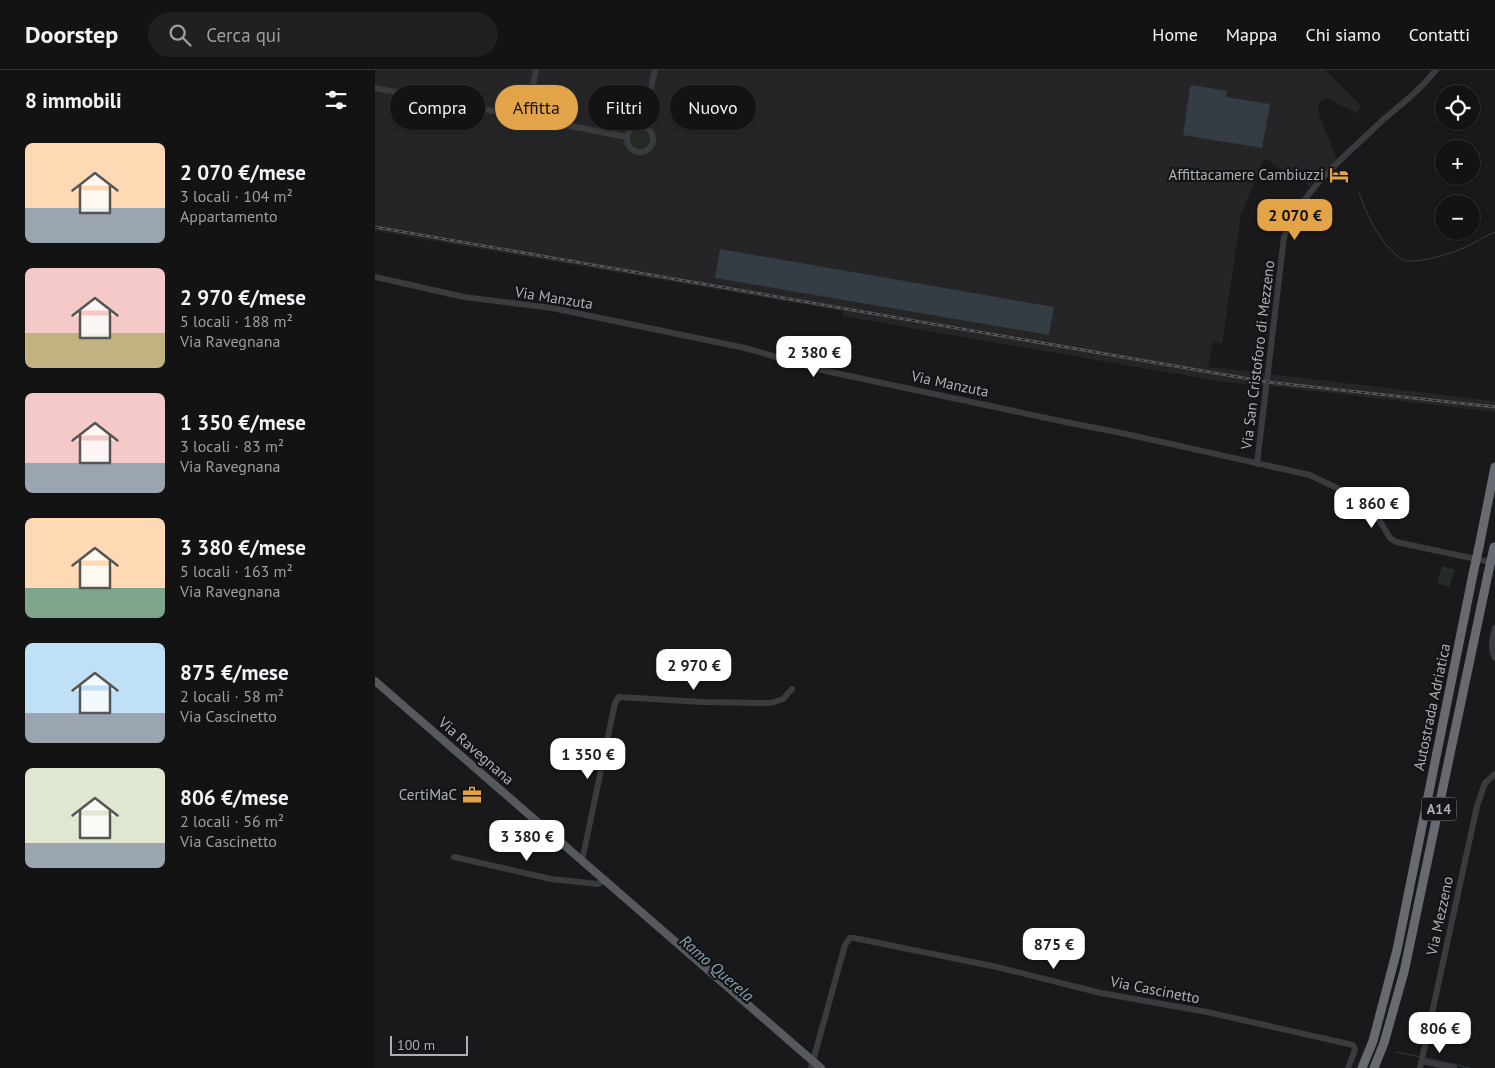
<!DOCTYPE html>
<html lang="it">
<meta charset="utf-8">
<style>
body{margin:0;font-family:"PT Sans",sans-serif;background:#202022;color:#f1f3f6;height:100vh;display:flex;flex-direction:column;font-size:19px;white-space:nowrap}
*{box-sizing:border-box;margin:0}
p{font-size:16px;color:#9d9ea0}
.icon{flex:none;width:28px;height:28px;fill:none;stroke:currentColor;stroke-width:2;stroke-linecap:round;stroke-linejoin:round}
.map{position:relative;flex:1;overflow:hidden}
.panel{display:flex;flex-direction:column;background:#131314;width:375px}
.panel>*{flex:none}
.guide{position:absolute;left:15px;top:15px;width:475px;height:45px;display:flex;gap:10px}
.controls{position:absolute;left:1060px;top:15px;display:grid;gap:10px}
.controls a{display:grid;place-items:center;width:45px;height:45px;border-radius:50%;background:#131314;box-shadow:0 1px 4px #0004,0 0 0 1px #323234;font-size:25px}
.scale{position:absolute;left:15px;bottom:12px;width:78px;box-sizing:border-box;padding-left:5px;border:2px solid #acb1b9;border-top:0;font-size:14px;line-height:18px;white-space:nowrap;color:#acb1b9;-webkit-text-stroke:4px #141416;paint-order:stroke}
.price{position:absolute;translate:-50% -42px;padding:0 11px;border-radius:10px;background:#fff;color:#222;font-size:16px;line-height:32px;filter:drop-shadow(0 1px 2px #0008)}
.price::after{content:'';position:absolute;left:50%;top:30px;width:15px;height:11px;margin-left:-8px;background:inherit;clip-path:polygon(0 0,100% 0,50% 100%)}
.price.on{background:#e2a349;color:#111}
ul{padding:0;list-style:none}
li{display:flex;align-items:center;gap:15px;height:125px;padding:0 25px}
li span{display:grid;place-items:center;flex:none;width:140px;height:100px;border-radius:8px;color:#555}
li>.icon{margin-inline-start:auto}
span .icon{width:60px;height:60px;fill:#fffc;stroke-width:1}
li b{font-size:21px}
h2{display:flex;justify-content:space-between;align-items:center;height:60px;padding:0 25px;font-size:21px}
.tag{padding:0 18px;border-radius:22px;background:#131314;box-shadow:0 1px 4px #0004,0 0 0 1px #323234;font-size:18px;line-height:45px}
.tag.on{background:#e2a349;color:#111}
header{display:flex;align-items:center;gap:30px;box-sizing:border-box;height:70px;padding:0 25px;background:#131314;border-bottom:1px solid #323234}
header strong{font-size:24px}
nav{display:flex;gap:28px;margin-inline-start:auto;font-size:18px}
.search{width:350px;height:45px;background:#202022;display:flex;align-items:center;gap:12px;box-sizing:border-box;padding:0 18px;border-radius:28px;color:#9d9ea0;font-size:19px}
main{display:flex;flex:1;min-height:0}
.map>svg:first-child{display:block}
.built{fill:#252528}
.green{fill:#252c26}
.water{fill:#333d43}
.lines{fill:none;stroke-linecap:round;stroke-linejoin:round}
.stream{stroke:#333d43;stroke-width:1}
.minor{stroke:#3a3b3f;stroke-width:6}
.major{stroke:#56595e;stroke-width:8}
.highway{stroke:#676a70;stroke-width:9}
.rail-casing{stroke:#53555a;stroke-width:3}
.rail{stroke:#141416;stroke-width:1;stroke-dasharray:4;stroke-linecap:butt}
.highway-bridge{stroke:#676a70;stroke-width:9}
.labels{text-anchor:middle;stroke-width:4.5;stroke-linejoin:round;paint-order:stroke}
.shield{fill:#141416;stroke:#7e8288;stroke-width:1}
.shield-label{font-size:14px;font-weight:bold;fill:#acb1b9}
.poi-label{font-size:15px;fill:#acb1b9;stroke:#141416;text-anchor:end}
.street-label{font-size:15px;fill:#acb1b9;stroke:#141416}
.water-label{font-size:16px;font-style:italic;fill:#87a0b1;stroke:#141416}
</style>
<header>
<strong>Doorstep</strong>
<div class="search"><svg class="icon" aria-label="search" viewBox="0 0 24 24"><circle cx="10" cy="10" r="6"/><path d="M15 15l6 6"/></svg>Cerca qui</div>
<nav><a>Home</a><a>Mappa</a><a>Chi siamo</a><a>Contatti</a></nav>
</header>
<main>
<section class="panel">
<h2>8 immobili<svg class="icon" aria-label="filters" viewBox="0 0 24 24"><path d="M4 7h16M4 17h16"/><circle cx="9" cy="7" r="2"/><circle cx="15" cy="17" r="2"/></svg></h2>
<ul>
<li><span style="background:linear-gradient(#ffd9b3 65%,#9aa5b1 0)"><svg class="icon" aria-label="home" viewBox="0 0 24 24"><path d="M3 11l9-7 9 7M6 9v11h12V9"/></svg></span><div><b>2 070 €/mese</b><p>3 locali · 104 m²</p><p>Appartamento</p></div></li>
<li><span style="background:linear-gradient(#f6c9c9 65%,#c2b280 0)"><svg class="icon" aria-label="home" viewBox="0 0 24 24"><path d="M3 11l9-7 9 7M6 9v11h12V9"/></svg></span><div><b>2 970 €/mese</b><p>5 locali · 188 m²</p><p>Via Ravegnana</p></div></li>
<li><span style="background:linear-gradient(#f6c9c9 70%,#9aa5b1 0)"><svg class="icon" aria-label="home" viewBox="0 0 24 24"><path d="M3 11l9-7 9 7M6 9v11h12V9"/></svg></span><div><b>1 350 €/mese</b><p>3 locali · 83 m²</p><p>Via Ravegnana</p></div></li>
<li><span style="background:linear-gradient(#ffd9b3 70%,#7fa58c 0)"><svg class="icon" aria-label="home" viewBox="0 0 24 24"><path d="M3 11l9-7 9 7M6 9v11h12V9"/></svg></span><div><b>3 380 €/mese</b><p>5 locali · 163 m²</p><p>Via Ravegnana</p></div></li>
<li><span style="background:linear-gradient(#bfe0f5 70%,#9aa5b1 0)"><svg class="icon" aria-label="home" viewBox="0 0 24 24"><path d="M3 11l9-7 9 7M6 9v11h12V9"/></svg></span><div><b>875 €/mese</b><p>2 locali · 58 m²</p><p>Via Cascinetto</p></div></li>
<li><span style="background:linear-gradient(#dfe7d0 75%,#9aa5b1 0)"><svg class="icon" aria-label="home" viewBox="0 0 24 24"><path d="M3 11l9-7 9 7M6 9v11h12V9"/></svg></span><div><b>806 €/mese</b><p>2 locali · 56 m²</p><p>Via Cascinetto</p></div></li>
</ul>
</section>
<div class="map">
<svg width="1120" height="998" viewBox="0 0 1120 998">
<rect width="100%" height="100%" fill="#19191b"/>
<path class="built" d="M0 0H950L986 36 982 43 951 28 943 33 944 45 962 89 935 116 889 88 866 145 847 274 838 271 833 297 890 303 889 316 850 312 680 283 467 246 468 241 0 161Z
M895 304 1120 331V342L895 316Z"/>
<path class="green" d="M256 69a9 9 0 1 1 18 0a9 9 0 1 1-18 0Z
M1067 496 1080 500 1074 517 1062 513Z"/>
<path class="water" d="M817 15 852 21 851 27 895 34 887 78 808 65 815 17Z
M345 179 679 237 674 265 340 208Z"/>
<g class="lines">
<path class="stream" d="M984 123C993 146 1001 166 1019 183 1023 186 1028 191 1032 191 1045 193 1077 183 1089 178 1100 173 1109 166 1120 162
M255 837 434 993
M1021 982 1045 987
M1051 988 1095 998"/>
<path class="minor" d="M0 18 252 67
M152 47 161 0
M252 69a13 13 0 1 1 26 0a13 13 0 1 1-26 0Z
M267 56 280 0
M0 207 89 227 177 238 370 278 451 301 695 353 742 362 935 405 978 426 997 438 1015 468 1021 472 1120 493
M882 394 909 167C923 131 949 105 977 79 988 69 999 58 1010 48 1028 33 1046 19 1061 0
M1120 558C1117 569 1115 578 1120 588
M79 787 176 809 223 814 229 810
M207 791 240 633 244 627 327 632 396 633 408 629 417 619
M1047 991 1079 998
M436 998 470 875 475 868H479L622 897 726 923 832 942 978 975 980 980 973 998
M1045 998 1102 736 1110 713 1120 704"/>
<path class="major" d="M0 611 446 998"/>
<path class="highway" d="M1104 477 1120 397
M987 998 998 971 1022 880 1098 504
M999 998 1009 973 1029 902 1113 504"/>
<g class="rail-casing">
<path id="rail" d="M0 157 892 312 1120 337"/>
</g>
<use href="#rail" class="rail"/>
<path class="highway-bridge" d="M1098 504 1104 477
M1113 504 1119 477"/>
</g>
<defs>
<g id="hotel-bare" transform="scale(1.5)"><path d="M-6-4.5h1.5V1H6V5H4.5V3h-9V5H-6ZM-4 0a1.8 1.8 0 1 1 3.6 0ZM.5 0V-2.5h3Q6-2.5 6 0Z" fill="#e2a349" stroke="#141416" stroke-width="2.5" paint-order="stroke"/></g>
<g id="office-bare" transform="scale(1.5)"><path d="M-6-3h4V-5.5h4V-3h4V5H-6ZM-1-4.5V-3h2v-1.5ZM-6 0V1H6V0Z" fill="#e2a349" stroke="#141416" stroke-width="2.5" paint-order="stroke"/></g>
</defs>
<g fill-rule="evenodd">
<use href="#hotel-bare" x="964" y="105"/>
<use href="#office-bare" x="97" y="725"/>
</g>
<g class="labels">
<rect class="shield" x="1046.5" y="727.5" width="35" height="23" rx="4"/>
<g class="shield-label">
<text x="1064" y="744">A14</text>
</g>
<g class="poi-label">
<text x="949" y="110">Affittacamere Cambiuzzi</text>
<text x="82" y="730">CertiMaC</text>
</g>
<g class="street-label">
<text transform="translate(179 228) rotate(9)" y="5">Via Manzuta</text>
<text transform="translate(883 285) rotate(-83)" y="5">Via San Cristoforo di Mezzeno</text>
<text transform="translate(575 314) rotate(12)" y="5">Via Manzuta</text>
<text transform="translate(1057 637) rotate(-78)" y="5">Autostrada Adriatica</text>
<text transform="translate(101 681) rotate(41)" y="5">Via Ravegnana</text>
<text transform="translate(1065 846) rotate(-78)" y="5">Via Mezzeno</text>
<text transform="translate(780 920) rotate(11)" y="5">Via Cascinetto</text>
</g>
<g class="water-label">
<text transform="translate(342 898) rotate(41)" y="6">Ramo Querela</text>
</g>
</g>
</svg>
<div class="controls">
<a><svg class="icon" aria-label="locate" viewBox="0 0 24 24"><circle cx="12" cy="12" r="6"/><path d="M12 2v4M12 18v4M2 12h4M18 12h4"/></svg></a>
<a>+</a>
<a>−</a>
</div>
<div class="scale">100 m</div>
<b class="price on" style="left:920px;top:171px">2 070 €</b>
<b class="price" style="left:439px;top:308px">2 380 €</b>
<b class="price" style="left:997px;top:459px">1 860 €</b>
<b class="price" style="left:319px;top:621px">2 970 €</b>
<b class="price" style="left:213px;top:710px">1 350 €</b>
<b class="price" style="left:152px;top:792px">3 380 €</b>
<b class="price" style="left:679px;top:900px">875 €</b>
<b class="price" style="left:1065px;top:984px">806 €</b>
<div class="guide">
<a class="tag">Compra</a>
<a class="tag on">Affitta</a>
<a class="tag">Filtri</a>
<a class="tag">Nuovo</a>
</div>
</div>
</main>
